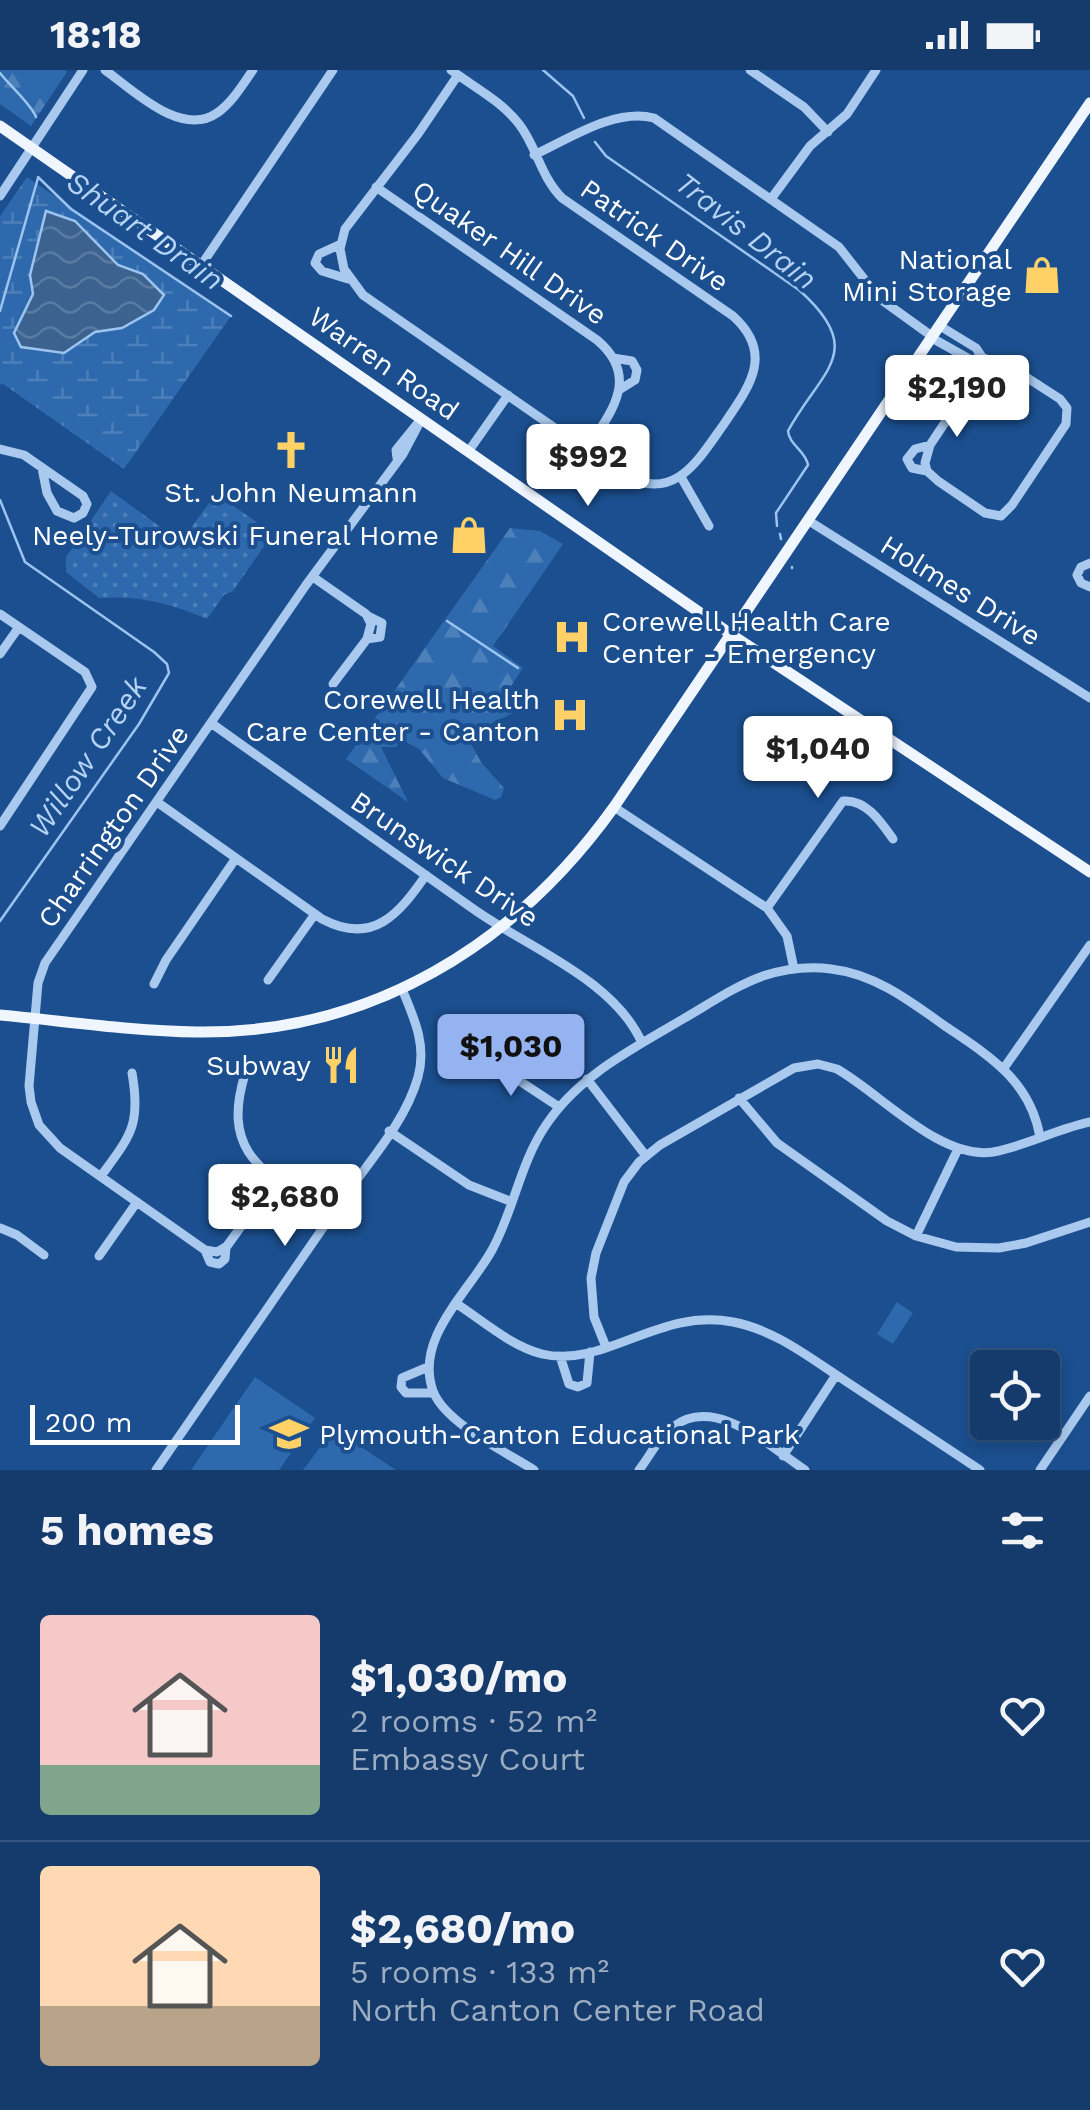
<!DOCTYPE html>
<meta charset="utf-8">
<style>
body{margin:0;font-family:"Work Sans",sans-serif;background:#214673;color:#f1f3f6;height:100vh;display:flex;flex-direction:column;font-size:38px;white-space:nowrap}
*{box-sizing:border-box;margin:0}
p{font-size:32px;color:#9dadc1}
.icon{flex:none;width:55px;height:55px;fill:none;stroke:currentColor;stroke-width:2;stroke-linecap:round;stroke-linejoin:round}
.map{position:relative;height:1400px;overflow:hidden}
.sheet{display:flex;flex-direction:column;background:#143b6b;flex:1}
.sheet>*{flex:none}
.tools{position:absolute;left:970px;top:1280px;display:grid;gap:20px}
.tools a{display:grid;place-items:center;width:90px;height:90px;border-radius:10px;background:#143b6b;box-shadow:0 5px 15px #0003,0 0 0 2px #33557e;font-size:50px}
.scale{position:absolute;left:30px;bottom:25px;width:210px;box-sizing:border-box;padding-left:10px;border:5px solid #fff;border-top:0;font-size:28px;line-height:35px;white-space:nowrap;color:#fff;-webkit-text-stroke:8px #1b4f8f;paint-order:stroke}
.price{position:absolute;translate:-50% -85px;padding:0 22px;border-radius:10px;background:#fff;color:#222;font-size:32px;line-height:65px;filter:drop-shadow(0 2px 5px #0008)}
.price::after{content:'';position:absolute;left:50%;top:60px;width:30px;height:22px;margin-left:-15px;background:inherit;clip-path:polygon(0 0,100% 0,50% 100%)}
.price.current{background:#95b2f1;color:#111}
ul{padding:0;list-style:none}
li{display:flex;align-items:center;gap:30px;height:250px;padding:0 40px}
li+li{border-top:2px solid #33557e}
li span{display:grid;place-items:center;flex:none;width:280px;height:200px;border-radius:10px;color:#555}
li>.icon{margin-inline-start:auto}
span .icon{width:120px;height:120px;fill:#fffc;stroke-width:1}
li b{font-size:42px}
h2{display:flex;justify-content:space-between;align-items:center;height:120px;padding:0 40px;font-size:42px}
.status{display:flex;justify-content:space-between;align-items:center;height:70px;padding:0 50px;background:#143b6b;direction:ltr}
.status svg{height:28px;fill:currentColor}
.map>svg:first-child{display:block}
.grass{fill:url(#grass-dots)}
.forest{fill:url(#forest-firs)}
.wetland{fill:url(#wetland-marsh)}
.park{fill:#2e69ad}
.water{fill:url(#water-waves);stroke:#9cc4f0;stroke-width:2.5}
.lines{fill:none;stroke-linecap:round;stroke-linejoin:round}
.stream{stroke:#9cc4f0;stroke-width:2.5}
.minor{stroke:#a9c9ee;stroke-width:9}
.major{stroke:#f0f6ff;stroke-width:11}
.labels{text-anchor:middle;stroke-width:8;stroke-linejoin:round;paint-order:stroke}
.street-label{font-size:28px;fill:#fff;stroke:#1b4f8f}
.poi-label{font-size:28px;fill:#fff;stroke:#1b4f8f;text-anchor:end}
.water-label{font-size:30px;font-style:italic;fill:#b5d3f5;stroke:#1b4f8f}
</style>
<div class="status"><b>18:18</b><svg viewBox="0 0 49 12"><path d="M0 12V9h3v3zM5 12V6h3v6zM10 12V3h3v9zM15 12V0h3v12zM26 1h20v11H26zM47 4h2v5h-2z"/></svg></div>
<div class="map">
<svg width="1090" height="1400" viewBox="0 0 1090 1400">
<defs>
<pattern id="grass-dots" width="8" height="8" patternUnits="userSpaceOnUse" patternTransform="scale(2.5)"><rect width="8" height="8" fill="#2e69ad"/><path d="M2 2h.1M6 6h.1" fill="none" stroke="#4d80b9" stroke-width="1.8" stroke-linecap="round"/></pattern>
<pattern id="forest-firs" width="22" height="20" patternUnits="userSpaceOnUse" patternTransform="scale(2.5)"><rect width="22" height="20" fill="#2e69ad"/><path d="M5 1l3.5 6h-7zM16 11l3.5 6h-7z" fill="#4d80b9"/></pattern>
<pattern id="wetland-marsh" width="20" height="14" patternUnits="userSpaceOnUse" patternTransform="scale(2.5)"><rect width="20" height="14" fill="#2e69ad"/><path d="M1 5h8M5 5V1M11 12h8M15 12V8" fill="none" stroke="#4d80b9"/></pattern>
<pattern id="water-waves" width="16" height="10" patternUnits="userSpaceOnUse" patternTransform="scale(2.5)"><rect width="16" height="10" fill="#3c6290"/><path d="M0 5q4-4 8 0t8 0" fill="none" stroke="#597aa1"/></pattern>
</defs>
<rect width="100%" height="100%" fill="#1b4f8f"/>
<path class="grass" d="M111 421 181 472 214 426H219L261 455 263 468 267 472 233 521 224 525 207 549C171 533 138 525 99 528L66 502V487Z"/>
<path class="forest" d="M0 0H65L67 2 31 56 0 34Z
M510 458 540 461 563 474 493 576 523 598 511 616 513 643 492 653 471 674 481 692 504 718 501 727 495 730 443 708 419 679 402 670 396 677H381L408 732 346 689Z"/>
<path class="wetland" d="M27 107 231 246 124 399 3 314 0 315V146Z"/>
<path class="park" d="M897 1232 913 1243 893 1274 877 1264Z
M255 1307 315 1348 279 1400H191Z
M334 1359 396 1400H303Z"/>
<path class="water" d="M46 141 75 151 118 195 143 204 164 225 154 240 122 258 95 262 64 283 21 277 14 263 33 224 30 205Z"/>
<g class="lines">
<path class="stream" d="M543 0 573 26 584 48
M0 3C10 16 31 34 36 47
M595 72 606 86 799 220C869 282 820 301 788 361 789 375 806 381 808 395L776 443 777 456
M38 107 71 139 231 246
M0 241 38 108
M0 430 25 492 154 582 167 594 169 603 139 654 0 851
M780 464 781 469
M792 497V498
M447 551 518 598"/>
<path class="minor" d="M105 0C133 20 181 68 217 43 232 33 243 14 253 0
M451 0 458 5C478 19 504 34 519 54 537 77 540 106 562 128L733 246C775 284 749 317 724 354 697 392 674 434 621 404L363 225 344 199 340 179 345 159 418 64 458 5
M750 0 804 37 828 62
M534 85C569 69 614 38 654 48L839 177 879 228 933 267
M376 117 597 270C641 307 611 343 586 380
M0 126 83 0
M771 129 810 76 847 44 876 0
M341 174 319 184 315 193 322 201 348 209
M200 197 333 0
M940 256 976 278 982 287 1026 307 1060 329 1067 338 1066 354 1012 435 1001 446 985 443 938 411 927 401 925 393 930 375 974 309 982 287
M932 268 971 290 982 287
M613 288 632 291 637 300 635 310 619 320
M0 379 24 385 83 426 87 434 83 443 74 448 57 441 47 423 42 398
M468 382 508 325
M397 388 396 380 417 354
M927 401 912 398 907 389 915 379 930 375
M681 407 709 456
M809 451 1090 628
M1090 493 1081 497 1077 505 1081 513 1090 517
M313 507 366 544 371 554 367 569 333 614
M0 544 85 602 92 617 0 756
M367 569 380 567 382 553 368 546
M0 584 19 557
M211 653C298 714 385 777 472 838 526 877 614 909 642 973
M157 732 322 849C373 876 399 844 426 805
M614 737 767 838 787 866 794 899
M767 838 843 731C866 729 881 752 893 769
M268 910 315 844
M154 914 166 890 236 788
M485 988 559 1037
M1004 998 1090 875
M245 1004C219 1089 270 1104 331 1147
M587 1009 646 1086
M739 1028 777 1073 887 1151 916 1166 956 1177 999 1178 1026 1173 1090 1152
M389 1061 469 1115 512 1132
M101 1106C131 1065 141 1055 132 1003
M276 1108 227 1176 217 1182 205 1180 60 1078 39 1055 31 1032 29 1016 38 913 45 893 306 515 403 384 421 350
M0 1158 17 1165 44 1185
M916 1166 958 1079
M205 1180 210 1192 219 1194 225 1189 226 1177
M99 1186 137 1132
M457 1234C483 1251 511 1276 542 1284 605 1299 659 1237 733 1252 776 1260 811 1289 847 1312 891 1341 936 1371 980 1400
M606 1277 594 1247 591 1208 596 1183 624 1112 639 1092 660 1075 794 998 818 994 837 999C881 1024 940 1090 993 1082 1026 1076 1057 1059 1090 1052
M560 1286 569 1314 578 1317 587 1313 590 1282
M428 1297 402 1308 401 1317 406 1323H434
M783 1386 836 1305
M156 1400C216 1312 277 1224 338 1136 365 1096 405 1054 418 1007 427 975 414 948 402 919
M534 1400C506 1382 445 1353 433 1321 414 1268 469 1222 492 1180 514 1140 520 1093 546 1055 579 1005 633 979 683 949 709 934 735 916 763 906 785 899 808 896 831 899 875 904 910 931 945 956 989 986 1030 1010 1040 1067
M639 1400C650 1386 658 1368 673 1357 715 1324 770 1377 805 1400
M1040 1400 1090 1326"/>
<path class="major" d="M0 56 732 565 1090 802
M0 945C65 951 131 961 197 962 371 964 515 875 614 737L1090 33"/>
</g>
<defs>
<g id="shop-bare" transform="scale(3)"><path d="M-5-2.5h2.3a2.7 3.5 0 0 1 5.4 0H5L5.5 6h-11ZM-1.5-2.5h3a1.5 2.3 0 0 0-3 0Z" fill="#ffd166" stroke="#1b4f8f" stroke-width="2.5" paint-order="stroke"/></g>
<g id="church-bare" transform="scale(3)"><path d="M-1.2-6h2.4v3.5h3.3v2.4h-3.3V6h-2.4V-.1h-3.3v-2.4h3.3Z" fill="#ffd166" stroke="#1b4f8f" stroke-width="2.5" paint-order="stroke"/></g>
<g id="hospital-bare" transform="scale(3)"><path d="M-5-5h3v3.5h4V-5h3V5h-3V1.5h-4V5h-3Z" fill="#ffd166" stroke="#1b4f8f" stroke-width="2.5" paint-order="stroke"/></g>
<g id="restaurant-bare" transform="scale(3)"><path d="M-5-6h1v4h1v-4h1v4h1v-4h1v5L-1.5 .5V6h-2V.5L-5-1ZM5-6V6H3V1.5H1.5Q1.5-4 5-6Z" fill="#ffd166" stroke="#1b4f8f" stroke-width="2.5" paint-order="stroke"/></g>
<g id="school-bare" transform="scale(3)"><path d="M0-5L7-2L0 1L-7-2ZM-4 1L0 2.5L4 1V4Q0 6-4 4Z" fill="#ffd166" stroke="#1b4f8f" stroke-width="2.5" paint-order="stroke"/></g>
</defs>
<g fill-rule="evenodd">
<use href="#shop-bare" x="1042" y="205"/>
<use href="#church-bare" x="291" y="380"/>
<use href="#shop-bare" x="469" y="465"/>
<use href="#hospital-bare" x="572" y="567"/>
<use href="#hospital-bare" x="570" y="645"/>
<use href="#restaurant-bare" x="341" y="995"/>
<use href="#school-bare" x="289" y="1364"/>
</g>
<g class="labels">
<g class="street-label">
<text transform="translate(655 165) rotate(35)" y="10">Patrick Drive</text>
<text transform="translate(510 182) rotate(35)" y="10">Quaker Hill Drive</text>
<text transform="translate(384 293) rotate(35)" y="10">Warren Road</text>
<text transform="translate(961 520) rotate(32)" y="10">Holmes Drive</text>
<text transform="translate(113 756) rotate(-55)" y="10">Charrington Drive</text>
<text transform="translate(445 789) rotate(34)" y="10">Brunswick Drive</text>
</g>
<g class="poi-label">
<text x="1012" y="199">National<tspan x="1012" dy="32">Mini Storage</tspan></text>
<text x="291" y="432" text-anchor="middle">St. John Neumann</text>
<text x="439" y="475">Neely-Turowski Funeral Home</text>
<text x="602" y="561" text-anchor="start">Corewell Health Care<tspan x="602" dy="32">Center - Emergency</tspan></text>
<text x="540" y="639">Corewell Health<tspan x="540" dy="32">Care Center - Canton</tspan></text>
<text x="311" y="1005">Subway</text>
<text x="319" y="1374" text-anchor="start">Plymouth-Canton Educational Park</text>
</g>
<g class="water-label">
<text transform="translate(145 161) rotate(35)" y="10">Shuart Drain</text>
<text transform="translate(746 161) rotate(38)" y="10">Travis Drain</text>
<text transform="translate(88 687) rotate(-56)" y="10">Willow Creek</text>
</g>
</g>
</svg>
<div class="tools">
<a><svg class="icon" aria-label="locate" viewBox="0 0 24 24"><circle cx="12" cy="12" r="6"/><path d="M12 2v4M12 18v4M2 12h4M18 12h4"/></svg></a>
</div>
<div class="scale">200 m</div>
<b class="price" style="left:957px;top:370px">$2,190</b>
<b class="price" style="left:588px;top:439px">$992</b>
<b class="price" style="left:818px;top:731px">$1,040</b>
<b class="price current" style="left:511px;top:1029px">$1,030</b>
<b class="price" style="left:285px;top:1179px">$2,680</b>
</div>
<section class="sheet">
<h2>5 homes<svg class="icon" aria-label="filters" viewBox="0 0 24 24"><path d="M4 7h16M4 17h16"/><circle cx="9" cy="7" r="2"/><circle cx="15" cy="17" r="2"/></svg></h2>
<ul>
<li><span style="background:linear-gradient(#f6c9c9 75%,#7fa58c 0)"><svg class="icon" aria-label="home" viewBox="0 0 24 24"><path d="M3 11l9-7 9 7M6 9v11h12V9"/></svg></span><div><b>$1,030/mo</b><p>2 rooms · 52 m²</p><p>Embassy Court</p></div><svg class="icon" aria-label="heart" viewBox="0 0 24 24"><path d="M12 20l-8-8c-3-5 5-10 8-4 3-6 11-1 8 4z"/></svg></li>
<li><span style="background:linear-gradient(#ffd9b3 70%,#b9a48a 0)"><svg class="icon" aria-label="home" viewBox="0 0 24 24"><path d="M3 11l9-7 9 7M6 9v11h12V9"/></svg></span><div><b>$2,680/mo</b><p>5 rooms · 133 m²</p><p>North Canton Center Road</p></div><svg class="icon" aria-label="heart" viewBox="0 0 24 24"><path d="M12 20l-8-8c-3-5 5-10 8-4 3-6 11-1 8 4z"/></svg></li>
</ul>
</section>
